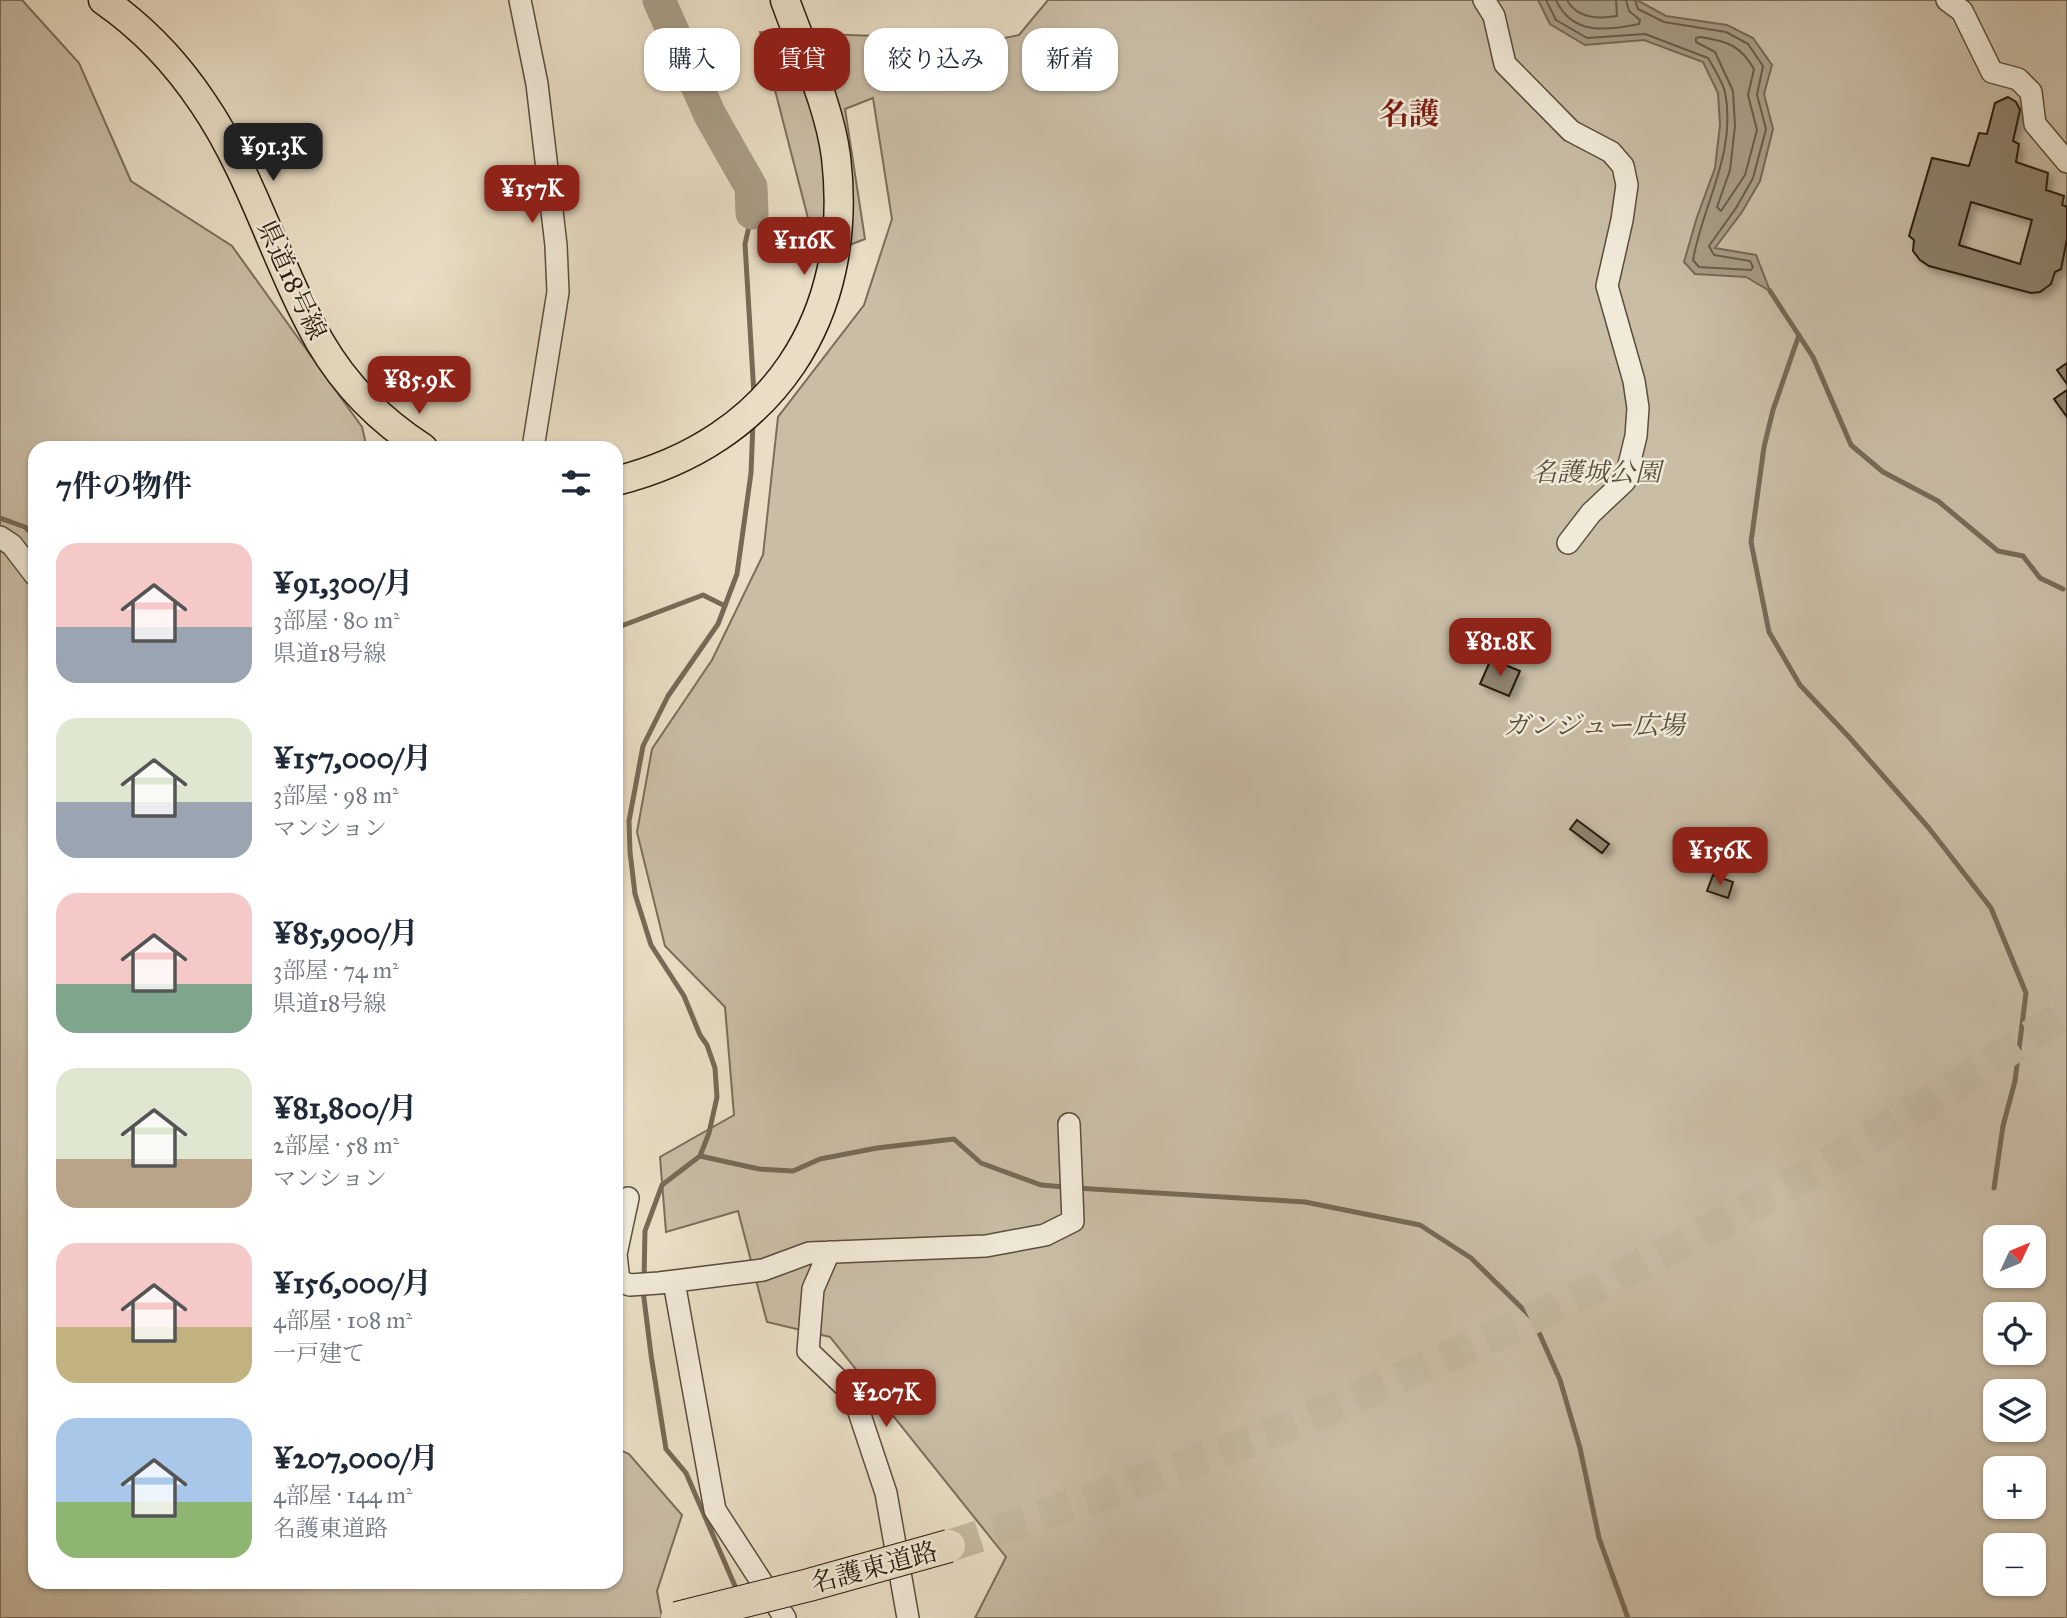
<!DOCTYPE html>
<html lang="ja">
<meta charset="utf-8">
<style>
body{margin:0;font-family:"IM FELL Great Primer","Noto Serif JP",serif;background:#f2f2f3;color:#1f2937;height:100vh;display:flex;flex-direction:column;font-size:26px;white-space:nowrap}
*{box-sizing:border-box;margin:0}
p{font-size:23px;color:#747a83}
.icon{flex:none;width:38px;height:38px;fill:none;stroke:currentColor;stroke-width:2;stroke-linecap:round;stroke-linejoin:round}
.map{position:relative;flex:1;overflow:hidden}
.panel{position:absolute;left:28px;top:441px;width:595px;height:1148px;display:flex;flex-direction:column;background:#fff;border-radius:21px;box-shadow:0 2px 5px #0004}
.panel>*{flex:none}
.hud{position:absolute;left:644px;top:28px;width:665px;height:63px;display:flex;gap:14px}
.needle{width:46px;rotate:46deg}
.tools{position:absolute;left:1983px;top:1225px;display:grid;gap:14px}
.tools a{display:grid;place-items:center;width:63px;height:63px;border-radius:14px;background:#fff;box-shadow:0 2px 5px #0004;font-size:35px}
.price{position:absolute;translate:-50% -60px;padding:0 16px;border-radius:14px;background:#8f2418;color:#fff;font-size:23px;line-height:46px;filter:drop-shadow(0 2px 4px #0008)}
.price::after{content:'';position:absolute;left:50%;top:42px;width:21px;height:16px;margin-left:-10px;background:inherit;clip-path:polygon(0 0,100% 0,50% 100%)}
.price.current{background:#222;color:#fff}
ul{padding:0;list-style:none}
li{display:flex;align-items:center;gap:21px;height:175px;padding:0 28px}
li span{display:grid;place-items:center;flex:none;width:196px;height:140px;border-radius:21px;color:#555}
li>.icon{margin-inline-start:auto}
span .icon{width:84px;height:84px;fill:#fffc;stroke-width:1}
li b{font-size:30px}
h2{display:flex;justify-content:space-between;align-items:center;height:84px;padding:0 28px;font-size:30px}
.pill{padding:0 24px;border-radius:21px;background:#fff;box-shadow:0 2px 5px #0004;font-size:24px;line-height:63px}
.pill.current{background:#8f2418;color:#fff}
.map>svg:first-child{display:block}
.green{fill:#c9bda6;stroke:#7a6e5a;stroke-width:2;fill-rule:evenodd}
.water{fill:#a89d87;stroke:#766a57;stroke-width:2}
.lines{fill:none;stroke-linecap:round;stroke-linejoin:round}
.shore{stroke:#695e4a;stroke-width:2}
.stream{stroke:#766a57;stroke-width:5}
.river{stroke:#a89d87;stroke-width:33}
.building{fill:#8d826d;stroke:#2a1e0e;stroke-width:2;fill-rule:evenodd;filter:url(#shadow)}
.highway-tunnel{stroke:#c3b8a0;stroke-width:32;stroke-dasharray:32 16;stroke-linecap:butt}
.minor-casing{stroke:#5a4e3c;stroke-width:24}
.major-casing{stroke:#2a1e0e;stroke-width:31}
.minor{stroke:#f1ead9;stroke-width:21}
.major{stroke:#e9dec5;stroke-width:28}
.highway-bridge-casing{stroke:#2a1e0e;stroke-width:34;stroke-linecap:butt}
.highway-bridge{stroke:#e9dec5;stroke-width:32}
.labels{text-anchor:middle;stroke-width:5;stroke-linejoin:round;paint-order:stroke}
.street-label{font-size:26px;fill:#2a1e0e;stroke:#f1ead9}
.park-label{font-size:26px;font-style:italic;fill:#5a4e3c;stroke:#f1ead9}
.quarter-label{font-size:30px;font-weight:bold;fill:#7a1f14;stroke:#f1ead9}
</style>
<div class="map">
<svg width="2067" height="1618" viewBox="0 0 2067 1618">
<defs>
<filter id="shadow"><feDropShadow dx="5" dy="5" stdDeviation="3.5" flood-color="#0004"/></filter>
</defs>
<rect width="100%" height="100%" fill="#e9dec5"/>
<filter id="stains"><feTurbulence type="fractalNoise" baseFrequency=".00286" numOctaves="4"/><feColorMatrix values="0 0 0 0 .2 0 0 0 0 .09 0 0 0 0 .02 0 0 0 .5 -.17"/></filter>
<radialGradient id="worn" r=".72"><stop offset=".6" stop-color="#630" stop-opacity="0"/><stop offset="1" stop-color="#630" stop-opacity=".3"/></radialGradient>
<path class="green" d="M0 0H22L79 63 131 181 232 246 362 427 367 448H35V1582H616V1448L629 1454 682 1515 657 1591 662 1618H0Z
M1048 0H2067V1618H975L1006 1557 830 1337 767 1322 738 1211 666 1232 660 1157 734 1115 725 1007 665 946 637 832 652 749 712 660 763 555 778 417 864 305 892 219 873 98 845 109 865 239 818 257 760 32 994 40 1019 35ZM1995 1237H2034V1276H1995ZM1995 1314H2034V1353H1995ZM1995 1391H2034V1430H1995ZM1995 1468H2034V1507H1995ZM1995 1545H2034V1584H1995Z"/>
<path class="water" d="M1538 0H1637L1666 16 1727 25 1753 38 1772 65 1764 94 1773 129 1760 181 1742 212 1715 248 1756 255 1770 291 1746 277 1695 274 1684 262 1697 217 1715 168 1720 125 1718 93 1703 62 1644 40 1585 45 1550 24Z"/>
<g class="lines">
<path class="shore" d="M1546 0 1556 20 1587 38 1645 34 1708 58C1714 68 1722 81 1725 92 1737 153 1703 203 1693 260L1699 267 1751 270 1753 267 1750 261 1714 255 1709 246 1736 208 1753 178 1766 129 1757 95 1763 66 1748 44 1726 32 1664 22 1638 9 1635 0
M1556 0C1572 35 1606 31 1639 24L1640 20 1629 11 1626 0
M1567 0C1577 19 1599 19 1617 16L1616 0
M1700 37C1727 41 1740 45 1754 69L1748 95 1757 130 1745 175 1721 211 1717 207 1730 170 1735 126 1733 91 1715 52 1696 42V38Z"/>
<path class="stream" d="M752 213 745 244 754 395
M1770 291 1813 357 1851 445 1883 472 1938 501 1998 551 2023 556 2040 578 2063 589
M1799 335 1773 410 1764 447 1751 542 1769 632 1800 685 1849 737 1928 827 1991 908 2026 993 2015 1081 2003 1126 1994 1188
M0 518 25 527 35 537
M616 628 703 595 725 606
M700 1156 759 1169 793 1171 820 1159 877 1148 954 1139 981 1163 1041 1185 1066 1187
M1076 1188 1305 1202 1420 1225 1471 1258 1533 1319 1560 1380 1580 1448 1599 1538 1628 1618
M644 1280 645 1231 662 1185 700 1156 709 1133 717 1097 715 1068 707 1045 700 1035 684 996 651 945 635 894 630 852 629 821 643 746 668 696 718 624 737 574 751 473 753 422
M643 1290 651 1355 666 1449 686 1473 738 1593"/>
<path class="river" d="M659 0 710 115 751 187 752 213"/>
</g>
<path class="building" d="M2008 97 2016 102 2020 110 2013 141 2019 144 2016 162 2048 173 2046 190 2064 196 2062 205 2067 207V239L2061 269 2055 272 2051 284 2040 292 2031 293 1929 266 1920 260 1913 251 1914 240 1909 236 1932 158 1969 166 1979 133 1987 134 1995 103ZM1971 202 2032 220 2020 264 1959 245Z
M2067 363V384L2057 370Z
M2067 390V417L2054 399Z
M1491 659 1520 671 1509 696 1480 684Z
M1577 820 1609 844 1602 853 1570 829Z
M1713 875 1733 882 1728 898 1707 891Z"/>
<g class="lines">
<path class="highway-tunnel" d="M949 1546C1062 1509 1174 1471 1285 1428 1328 1411 1369 1391 1411 1373 1640 1274 1862 1153 2067 1011"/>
<g class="minor-casing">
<path id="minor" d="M520 0 537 84 556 245 558 292 533 448
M1484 0 1494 16 1505 64 1571 131 1611 152 1623 166 1627 185 1622 220 1607 286 1634 381 1638 408 1636 436 1625 481 1591 513 1568 543
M1947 0 1962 11 1992 72 2018 79 2031 92 2035 124 2067 162
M0 537 12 545 35 575
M829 1252 813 1289 808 1351 853 1394 886 1493 908 1618
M616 1280 630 1285 659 1283 763 1270 809 1253 986 1246 1045 1235 1073 1221 1069 1124
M619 1282 616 1254 628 1198
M674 1282 715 1510 785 1618"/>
</g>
<g class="major-casing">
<path id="major" d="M103 0C142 27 177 64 203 103 253 176 276 265 320 342 345 385 381 421 423 448
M616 481C772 442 855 317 836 157 829 103 803 51 785 0"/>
</g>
<use href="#minor" class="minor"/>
<use href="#major" class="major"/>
<g class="highway-bridge-casing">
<path id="highway-bridge" d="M677 1618 809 1585 949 1546"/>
</g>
<use href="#highway-bridge" class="highway-bridge"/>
</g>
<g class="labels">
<g class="street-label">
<text transform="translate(292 280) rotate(65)" y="9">県道18号線</text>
<text transform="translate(874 1567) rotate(-15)" y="9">名護東道路</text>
</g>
<g class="park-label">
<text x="1596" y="481">名護城公園</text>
<text x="1594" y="734">ガンジュー広場</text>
</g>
<g class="quarter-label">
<text x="1409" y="124">名護</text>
</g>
</g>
<rect width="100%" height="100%" filter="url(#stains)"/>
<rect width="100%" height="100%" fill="url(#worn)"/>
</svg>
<div class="tools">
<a><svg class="needle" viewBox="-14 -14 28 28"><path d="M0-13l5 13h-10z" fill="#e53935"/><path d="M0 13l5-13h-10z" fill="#747a83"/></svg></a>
<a><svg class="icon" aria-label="locate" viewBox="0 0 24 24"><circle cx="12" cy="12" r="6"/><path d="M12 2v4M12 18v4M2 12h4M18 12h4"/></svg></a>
<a><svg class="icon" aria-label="layers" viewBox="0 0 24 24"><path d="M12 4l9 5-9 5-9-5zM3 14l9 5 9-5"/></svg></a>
<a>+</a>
<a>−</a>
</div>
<b class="price current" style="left:273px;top:183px">¥91.3K</b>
<b class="price" style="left:532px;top:225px">¥157K</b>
<b class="price" style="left:804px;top:277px">¥116K</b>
<b class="price" style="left:419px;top:416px">¥85.9K</b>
<b class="price" style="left:1500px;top:678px">¥81.8K</b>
<b class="price" style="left:1720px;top:887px">¥156K</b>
<b class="price" style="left:886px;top:1429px">¥207K</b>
<div class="hud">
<a class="pill">購入</a>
<a class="pill current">賃貸</a>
<a class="pill">絞り込み</a>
<a class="pill">新着</a>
</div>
<section class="panel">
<h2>7件の物件<svg class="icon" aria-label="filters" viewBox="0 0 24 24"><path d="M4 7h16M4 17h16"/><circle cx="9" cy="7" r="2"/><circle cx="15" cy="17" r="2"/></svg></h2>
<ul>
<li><span style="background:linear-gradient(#f6c9c9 60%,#9aa5b1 0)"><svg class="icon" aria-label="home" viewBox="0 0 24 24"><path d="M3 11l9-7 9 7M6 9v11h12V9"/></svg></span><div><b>¥91,300/月</b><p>3部屋 · 80 m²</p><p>県道18号線</p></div></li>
<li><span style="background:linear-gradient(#dfe7d0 60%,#9aa5b1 0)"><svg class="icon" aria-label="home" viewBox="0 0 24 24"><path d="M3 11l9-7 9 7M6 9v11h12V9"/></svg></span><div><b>¥157,000/月</b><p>3部屋 · 98 m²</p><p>マンション</p></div></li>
<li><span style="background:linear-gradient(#f6c9c9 65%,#7fa58c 0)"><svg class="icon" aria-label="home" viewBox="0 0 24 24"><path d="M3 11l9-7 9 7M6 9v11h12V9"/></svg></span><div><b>¥85,900/月</b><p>3部屋 · 74 m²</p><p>県道18号線</p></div></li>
<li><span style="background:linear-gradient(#dfe7d0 65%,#b9a48a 0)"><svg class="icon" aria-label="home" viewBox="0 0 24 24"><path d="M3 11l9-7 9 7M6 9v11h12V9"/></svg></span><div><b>¥81,800/月</b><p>2部屋 · 58 m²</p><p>マンション</p></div></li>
<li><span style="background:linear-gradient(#f6c9c9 60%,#c2b280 0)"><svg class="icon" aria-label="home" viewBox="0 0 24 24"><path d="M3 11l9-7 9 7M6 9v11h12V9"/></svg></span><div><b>¥156,000/月</b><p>4部屋 · 108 m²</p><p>一戸建て</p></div></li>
<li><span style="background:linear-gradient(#a9c7e8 60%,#8fb573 0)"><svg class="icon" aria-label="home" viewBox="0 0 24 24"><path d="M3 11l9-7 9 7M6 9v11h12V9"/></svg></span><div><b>¥207,000/月</b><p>4部屋 · 144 m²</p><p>名護東道路</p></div></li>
</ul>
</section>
</div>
